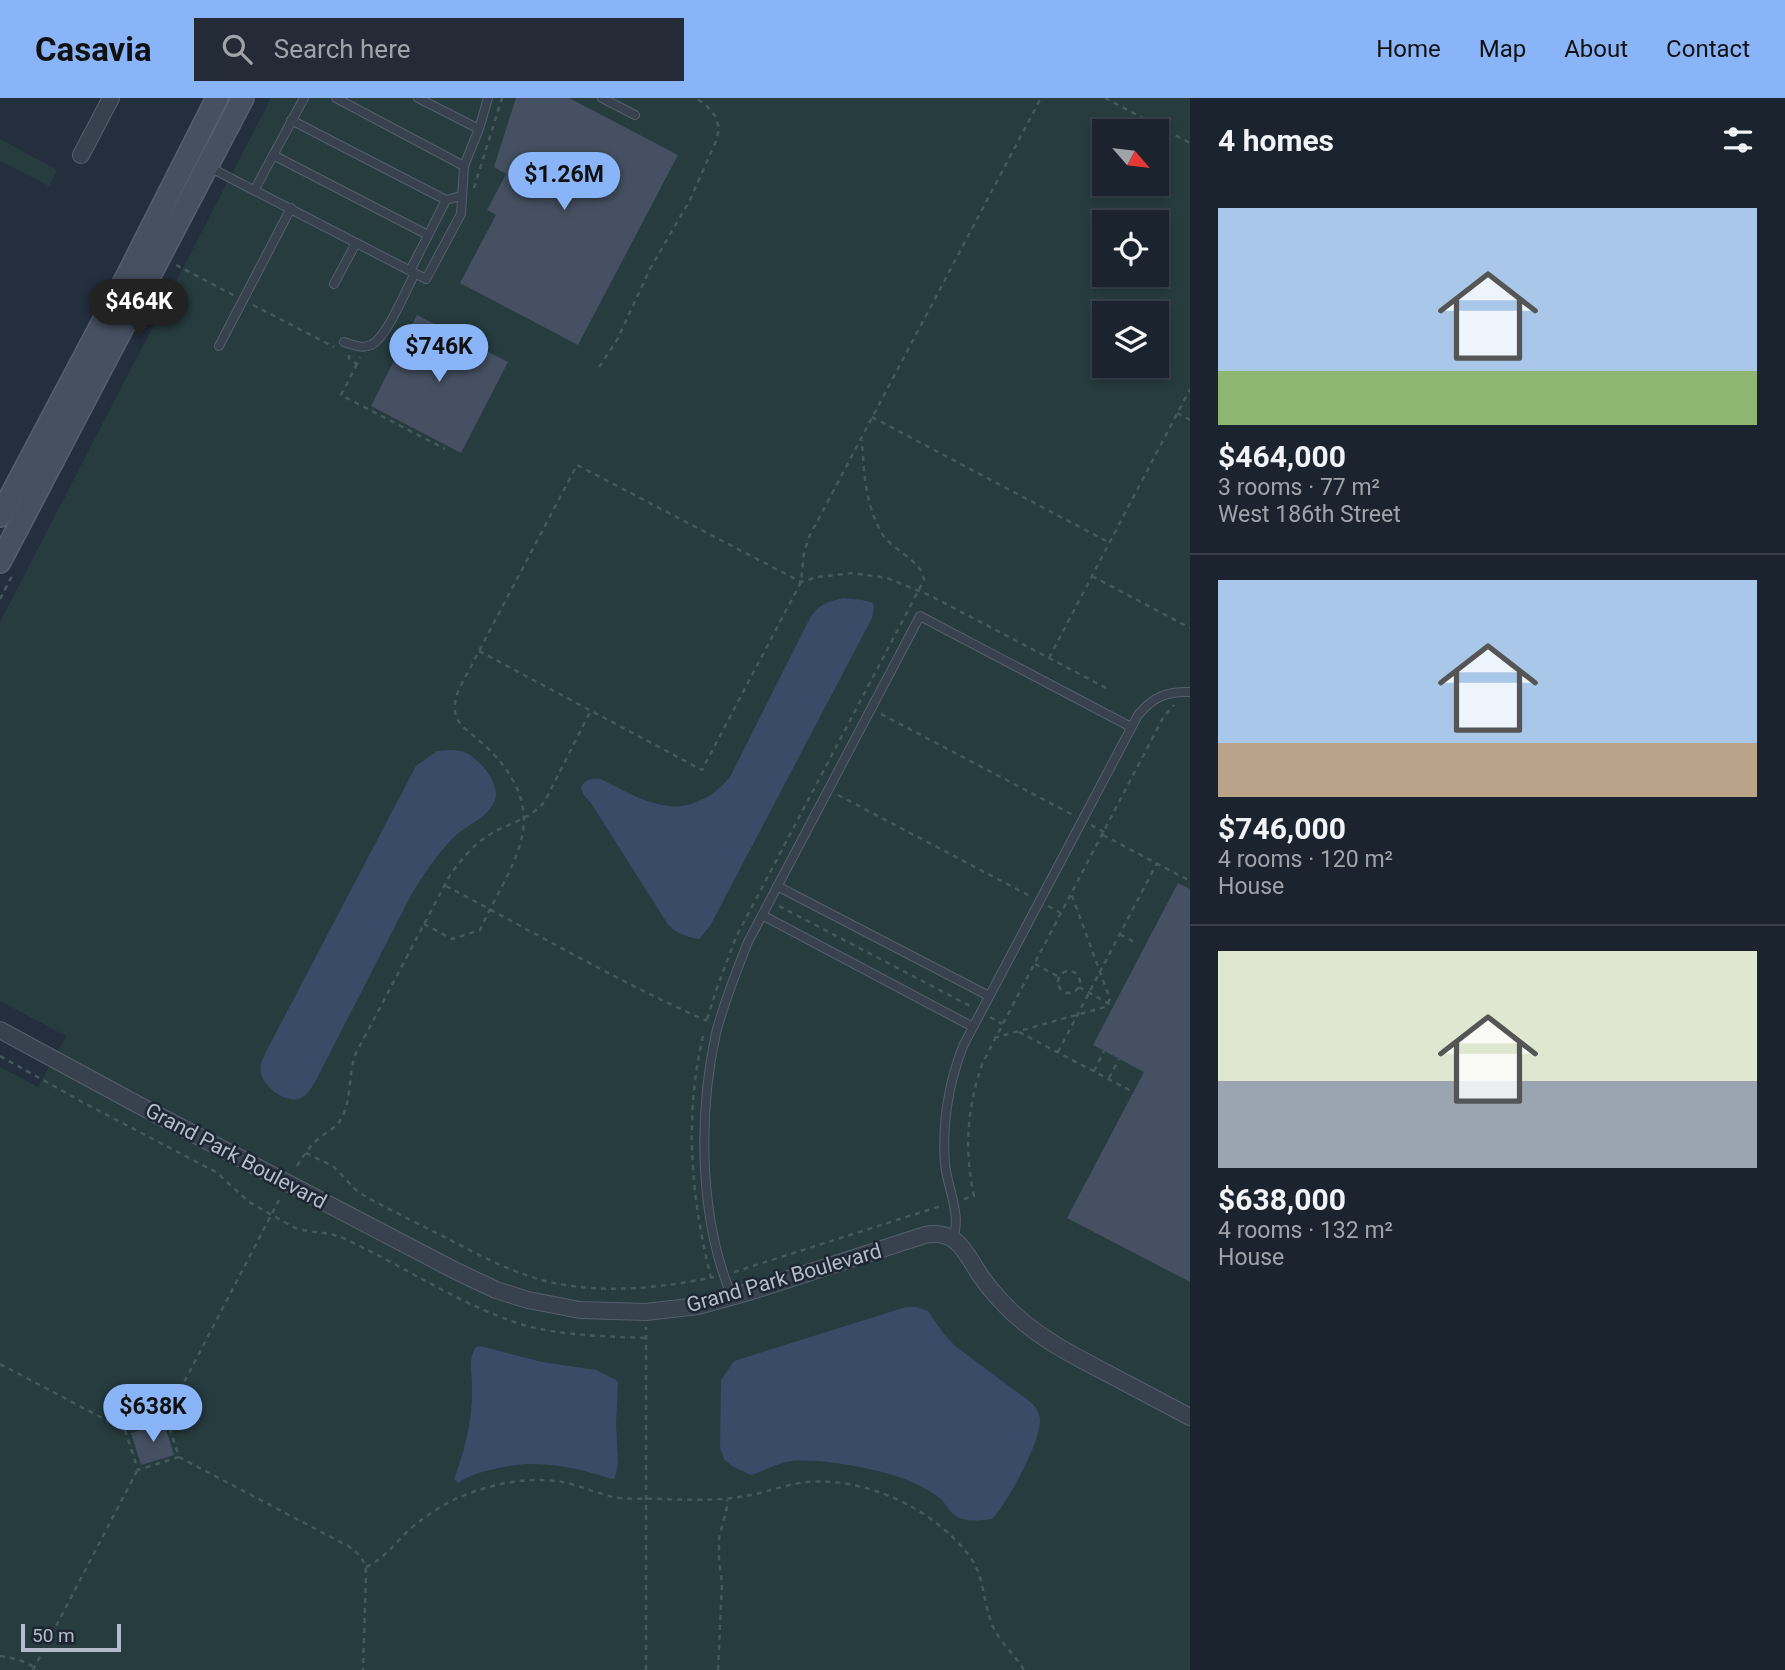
<!DOCTYPE html>
<meta charset="utf-8">
<style>
body{margin:0;font-family:Roboto,sans-serif;background:#242b36;color:#f1f3f6;height:100vh;display:flex;flex-direction:column;font-size:26px;white-space:nowrap}
*{box-sizing:border-box;margin:0}
p{font-size:23px;color:#a0a4aa}
.icon{flex:none;width:38px;height:38px;fill:none;stroke:currentColor;stroke-width:2;stroke-linecap:round;stroke-linejoin:round}
.map{position:relative;flex:1;overflow:hidden}
.sheet{display:flex;flex-direction:column;background:#1b232e;width:595px}
.sheet>*{flex:none}
.needle{width:46px;rotate:118deg}
.tools{position:absolute;left:1092px;top:21px;display:grid;gap:14px}
.tools a{display:grid;place-items:center;width:77px;height:77px;border-radius:0px;background:#1b232e;box-shadow:0 4px 10px #0003,0 0 0 2px #39404a;font-size:35px}
.scale{position:absolute;left:21px;bottom:18px;width:100px;box-sizing:border-box;padding-left:7px;border:4px solid #b4bcc9;border-top:0;font-size:19px;line-height:24px;white-space:nowrap;color:#b4bcc9;-webkit-text-stroke:5px #1d2633;paint-order:stroke}
.price{position:absolute;translate:-50% -60px;padding:0 16px;border-radius:24px;background:#8ab4f8;color:#111;font-size:23px;line-height:46px;filter:drop-shadow(0 2px 4px #0008)}
.price::after{content:'';position:absolute;left:50%;top:42px;width:21px;height:16px;margin-left:-10px;background:inherit;clip-path:polygon(0 0,100% 0,50% 100%)}
.price.current{background:#222;color:#fff}
ul{padding:0;list-style:none}
li{display:grid;align-content:center;gap:14px;height:371px;padding:0 28px}
li+li{border-top:2px solid #39404a}
li span{display:grid;place-items:center;height:217px;border-radius:0px;color:#555}
li>.icon{margin-inline-start:auto}
span .icon{width:126px;height:126px;fill:#fffc;stroke-width:1}
li b{font-size:30px}
h2{display:flex;justify-content:space-between;align-items:center;height:84px;padding:0 28px;font-size:30px}
header{display:flex;align-items:center;gap:42px;box-sizing:border-box;height:98px;padding:0 35px;background:#8ab4f8;color:#111}
header strong{font-size:33px}
nav{display:flex;gap:38px;margin-inline-start:auto;font-size:24px}
.search{width:490px;height:63px;background:#242b36;display:flex;align-items:center;gap:18px;box-sizing:border-box;padding:0 24px;border-radius:0px;color:#a0a4aa;font-size:26px}
main{display:flex;flex:1;min-height:0}
.map>svg:first-child{display:block}
.green{fill:#263c3f;fill-rule:evenodd}
.water{fill:#394c67}
.building{fill:#455162}
.lines{fill:none;stroke-linecap:round;stroke-linejoin:round}
.lane-casing{stroke:#565f6c;stroke-width:10}
.street-casing{stroke:#565f6c;stroke-width:18}
.secondary-casing{stroke:#565f6c;stroke-width:24}
.path{stroke:#44595c;stroke-width:2.5;stroke-dasharray:5 5;stroke-linecap:butt}
.lane{stroke:#38414e;stroke-width:8}
.street{stroke:#38414e;stroke-width:16}
.secondary{stroke:#465061;stroke-width:21}
.labels{text-anchor:middle;stroke-width:5;stroke-linejoin:round;paint-order:stroke}
.street-label{font-size:21px;fill:#b4bcc9;stroke:#1d2633}
</style>
<header>
<strong>Casavia</strong>
<div class="search"><svg class="icon" aria-label="search" viewBox="0 0 24 24"><circle cx="10" cy="10" r="6"/><path d="M15 15l6 6"/></svg>Search here</div>
<nav><a>Home</a><a>Map</a><a>About</a><a>Contact</a></nav>
</header>
<main>
<div class="map">
<svg width="1190" height="1572" viewBox="0 0 1190 1572">
<rect width="100%" height="100%" fill="#242f3e"/>
<path class="green" d="M271 0H1190V1572H0V969L38 989 66 938 0 903V524ZM1104 33H1157V86H1104ZM1104 124H1157V177H1104ZM1104 215H1157V268H1104Z
M0 41 57 72 49 88 0 63Z"/>
<path class="water" d="M843 500 862 502 873 505 874 509 872 520 710 828 699 841C686 839 675 835 667 825L591 705 583 696 581 689C586 681 591 680 600 681 620 690 640 703 662 707 688 713 714 699 730 679L811 518C820 506 829 503 843 500Z
M450 652C454 652 457 652 461 653 477 657 501 685 495 702 488 720 468 726 455 738 437 756 423 777 410 799L314 986C310 992 306 999 298 1001 284 1004 262 988 261 974 259 966 265 956 269 948L416 668 437 653Z
M906 1209H917L928 1213 943 1235 955 1248 1033 1306C1036 1311 1039 1314 1040 1321 1041 1344 1008 1404 992 1421 978 1423 961 1425 951 1414 947 1410 945 1405 941 1401 934 1395 926 1391 918 1387 890 1372 823 1360 791 1363 777 1365 764 1373 751 1377L732 1368 724 1361 720 1349 721 1282 734 1263Z
M480 1248 542 1264 596 1272 616 1282 618 1285 616 1326 618 1366 615 1380 613 1381C606 1380 599 1376 592 1375 559 1366 528 1362 494 1371 481 1374 469 1377 458 1385L454 1381C465 1352 473 1320 472 1288 472 1275 468 1260 476 1249Z"/>
<path class="building" d="M516 0H569L678 57 578 247 460 185 496 117 487 112 506 76 494 69Z
M417 217 508 264 461 355 371 308Z
M1178 785 1190 791V1184L1067 1120 1144 974 1093 947Z
M164 1325 174 1357 141 1367 131 1335Z"/>
<g class="lines">
<g class="lane-casing">
<path id="lane" d="M336 0 464 68
M418 0 479 31
M602 0 635 17
M291 22 446 102
M273 57 428 137
M209 69 426 181 461 116 464 68 479 31 488 0
M255 91 304 0
M410 173 446 102 461 98
M334 186 356 145
M344 244C353 247 362 251 371 247 387 239 406 192 415 175
M219 248 291 110
M777 788 989 898
M762 817 973 929
M952 1141C963 1120 947 1089 945 1066 942 1025 948 987 963 948L1138 617C1153 599 1167 593 1190 594
M732 1199C699 1120 698 1018 716 935 724 904 736 874 748 844L920 518 1131 629"/>
</g>
<g class="street-casing">
<path id="street" d="M81 57 111 0
M0 932 146 1011 454 1172 496 1192 528 1202 580 1212 646 1214 698 1208 752 1193 925 1137C957 1131 965 1154 980 1177 987 1187 995 1197 1004 1206 1032 1236 1068 1255 1105 1274 1133 1289 1162 1304 1190 1319"/>
</g>
<g class="secondary-casing">
<path id="secondary" d="M0 418 128 176 217 0
M0 464 243 0"/>
</g>
<path class="path" d="M1105 0 1190 45
M474 90 502 0
M176 167 235 198
M253 207 334 249
M349 257V261L357 266 360 259
M357 266 341 297 445 351
M599 269 617 242 650 171 690 102 716 43 719 31 716 19 705 6 695 0
M1177 315 1190 322
M872 319 1110 445
M1092 478 1190 530
M0 501 13 476
M479 553 702 672 801 484 804 455 809 439 1041 0
M1049 560 1190 291
M881 616 1073 717
M838 697 1030 798
M1091 727 1104 734
M1103 737 1190 783
M446 788C532 833 617 883 707 923
M779 808 972 909
M1048 808 1061 815
M424 826 452 841 480 832C508 769 553 724 497 660 486 647 473 638 461 627 452 615 454 604 459 591L577 367 801 484 817 479 853 475 887 480 929 497 1110 592
M1120 836 1134 844
M1035 866 1059 879
M1058 884a11 11 0 1 1 22 0a11 11 0 1 1-22 0Z
M1079 889 1113 908
M990 919 1002 926
M707 921 717 890 736 839 924 482C923 463 890 451 881 434 865 404 864 375 862 342
M1019 934 1133 994
M703 938C684 1019 691 1100 711 1180
M994 940 1105 909 1110 901 1071 795
M1058 954 1157 765
M0 958 86 1006 216 1074 249 1104 295 1130 307 1133 331 1136 343 1140C402 1167 455 1204 517 1225 558 1238 603 1238 646 1240
M1094 973 1104 953
M1109 980 1119 961
M306 1055 333 1068 358 1094 370 1101C398 1116 427 1130 456 1145 490 1163 526 1181 565 1187 614 1195 665 1189 714 1179
M297 1068C303 1058 309 1049 318 1041 325 1035 334 1031 340 1023 352 1004 348 978 355 957L450 777C461 762 473 747 489 737 508 725 530 722 545 703L591 612
M964 1101 974 1098C964 1052 967 1008 983 964L1164 618 1174 607
M734 1174 944 1107
M0 1266 125 1332
M166 1319 279 1102
M179 1359 138 1372 125 1332 166 1319 179 1359 348 1448C359 1455 366 1463 366 1476L363 1572
M366 1469C383 1462 396 1444 410 1431 429 1415 449 1402 473 1394 501 1384 533 1379 562 1384 579 1387 596 1395 613 1399 628 1402 645 1400 661 1401 689 1402 718 1403 745 1398 766 1395 786 1386 807 1384 866 1379 935 1411 970 1459 985 1479 983 1506 993 1529 1001 1545 1015 1557 1024 1572
M0 1558C14 1560 26 1563 38 1572
M33 1572 137 1373
M646 1572V1229
M718 1572 722 1485 719 1463V1440L727 1409V1402"/>
<use href="#lane" class="lane"/>
<use href="#street" class="street"/>
<use href="#secondary" class="secondary"/>
</g>
<g class="labels">
<g class="street-label">
<text transform="translate(236 1058) rotate(28)" y="7">Grand Park Boulevard</text>
<text transform="translate(784 1180) rotate(-16)" y="7">Grand Park Boulevard</text>
</g>
</g>
</svg>
<div class="tools">
<a><svg class="needle" viewBox="-14 -14 28 28"><path d="M0-13l5 13h-10z" fill="#e53935"/><path d="M0 13l5-13h-10z" fill="#a0a4aa"/></svg></a>
<a><svg class="icon" aria-label="locate" viewBox="0 0 24 24"><circle cx="12" cy="12" r="6"/><path d="M12 2v4M12 18v4M2 12h4M18 12h4"/></svg></a>
<a><svg class="icon" aria-label="layers" viewBox="0 0 24 24"><path d="M12 4l9 5-9 5-9-5zM3 14l9 5 9-5"/></svg></a>
</div>
<div class="scale">50 m</div>
<b class="price" style="left:564px;top:114px">$1.26M</b>
<b class="price current" style="left:139px;top:241px">$464K</b>
<b class="price" style="left:439px;top:286px">$746K</b>
<b class="price" style="left:153px;top:1346px">$638K</b>
</div>
<section class="sheet">
<h2>4 homes<svg class="icon" aria-label="filters" viewBox="0 0 24 24"><path d="M4 7h16M4 17h16"/><circle cx="9" cy="7" r="2"/><circle cx="15" cy="17" r="2"/></svg></h2>
<ul>
<li><span style="background:linear-gradient(#a9c7e8 75%,#8fb573 0)"><svg class="icon" aria-label="home" viewBox="0 0 24 24"><path d="M3 11l9-7 9 7M6 9v11h12V9"/></svg></span><div><b>$464,000</b><p>3 rooms · 77 m²</p><p>West 186th Street</p></div></li>
<li><span style="background:linear-gradient(#a9c7e8 75%,#b9a48a 0)"><svg class="icon" aria-label="home" viewBox="0 0 24 24"><path d="M3 11l9-7 9 7M6 9v11h12V9"/></svg></span><div><b>$746,000</b><p>4 rooms · 120 m²</p><p>House</p></div></li>
<li><span style="background:linear-gradient(#dfe7d0 60%,#9aa5b1 0)"><svg class="icon" aria-label="home" viewBox="0 0 24 24"><path d="M3 11l9-7 9 7M6 9v11h12V9"/></svg></span><div><b>$638,000</b><p>4 rooms · 132 m²</p><p>House</p></div></li>
</ul>
</section>
</main>
